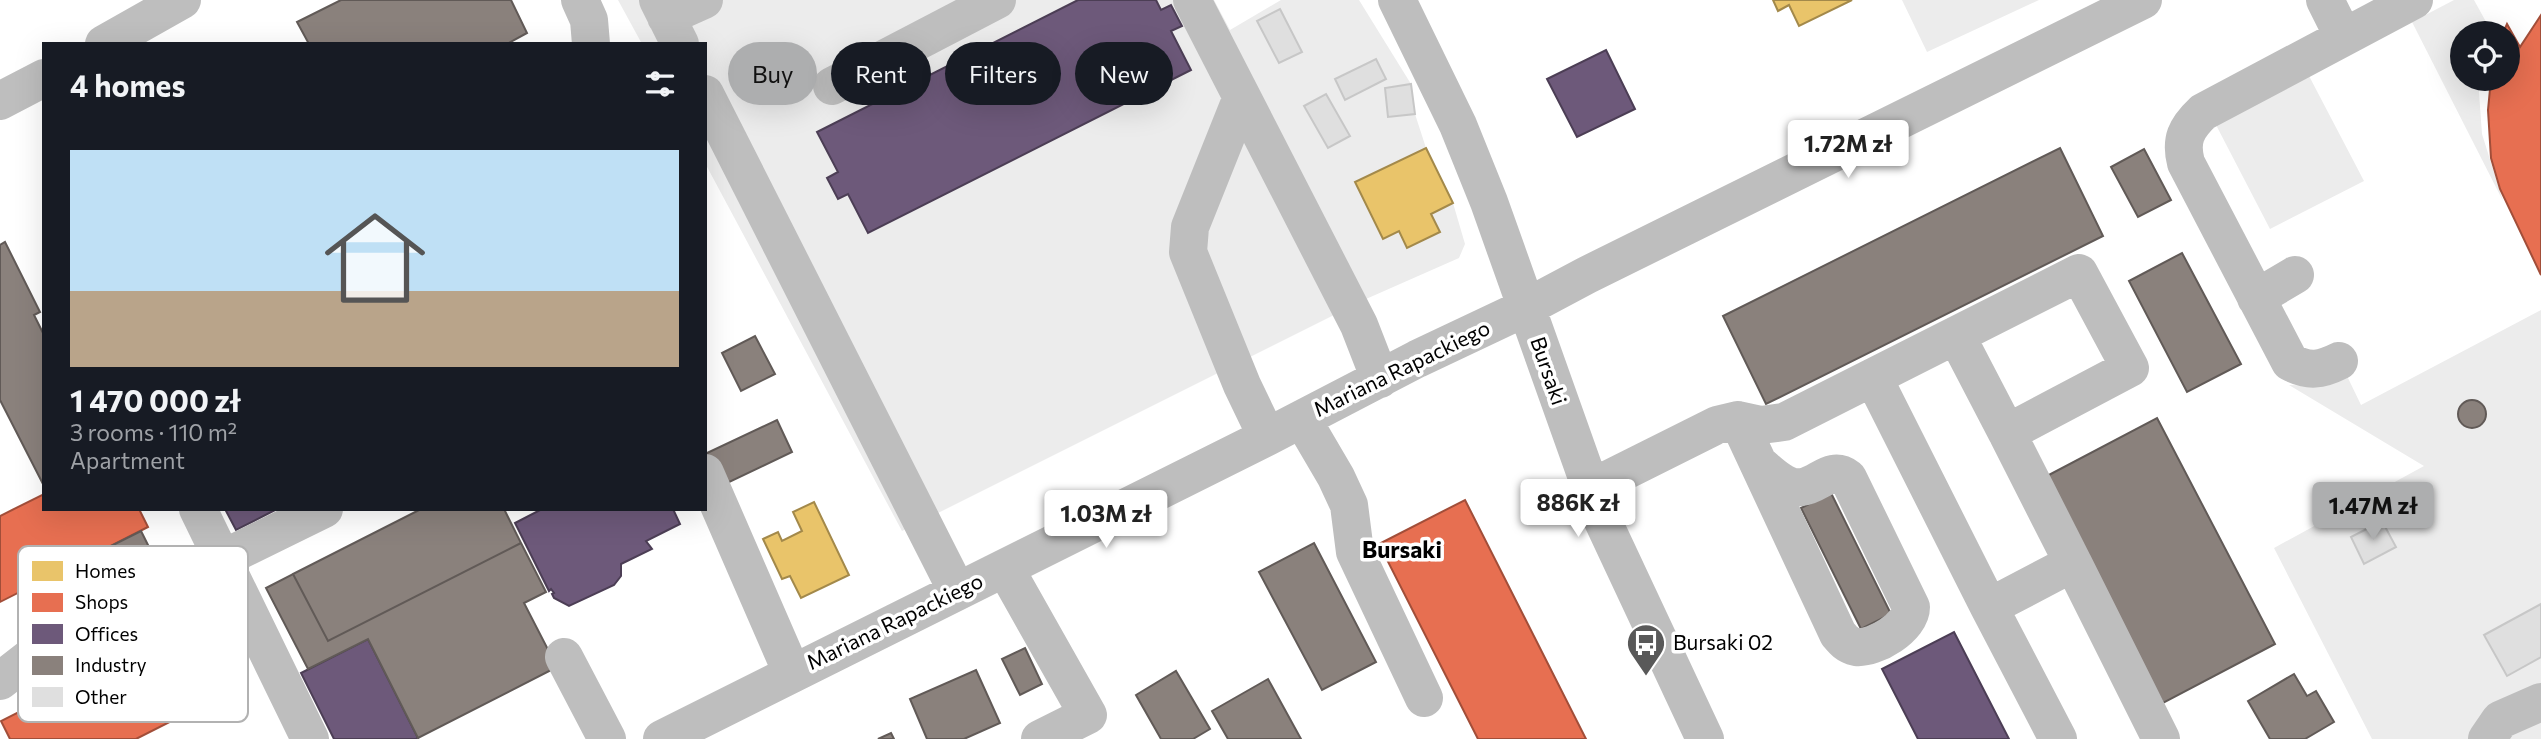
<!DOCTYPE html>
<meta charset="utf-8">
<style>
body{margin:0;font-family:Commissioner,sans-serif;background:#20242c;color:#f1f3f6;height:100vh;display:flex;flex-direction:column;font-size:26px;white-space:nowrap}
*{box-sizing:border-box;margin:0}
p{font-size:23px;color:#9ea1a6}
.icon{flex:none;width:38px;height:38px;fill:none;stroke:currentColor;stroke-width:2;stroke-linecap:round;stroke-linejoin:round}
.map{position:relative;flex:1;overflow:hidden}
.sheet{position:absolute;left:42px;top:42px;width:665px;height:469px;display:flex;flex-direction:column;background:#171b24;border-radius:0px;box-shadow:0 7px 28px #0002}
.sheet>*{flex:none}
.hud{position:absolute;left:728px;top:42px;width:665px;height:63px;display:flex;gap:14px}
.buttons{position:absolute;left:2450px;top:21px;display:grid;gap:14px}
.buttons a{display:grid;place-items:center;width:70px;height:70px;border-radius:50%;background:#171b24;box-shadow:0 7px 28px #0002;font-size:35px}
.price{position:absolute;translate:-50% -60px;padding:0 16px;border-radius:7px;background:#fff;color:#222;font-size:23px;line-height:46px;filter:drop-shadow(0 2px 4px #0008)}
.price::after{content:'';position:absolute;left:50%;top:42px;width:21px;height:16px;margin-left:-10px;background:inherit;clip-path:polygon(0 0,100% 0,50% 100%)}
.price.current{background:#adaeaf;color:#111}
ul{padding:0;list-style:none}
li{display:grid;align-content:center;gap:14px;height:371px;padding:0 28px}
li+li{border-top:2px solid #363941}
li span{display:grid;place-items:center;height:217px;border-radius:0px;color:#555}
li>.icon{margin-inline-start:auto}
span .icon{width:126px;height:126px;fill:#fffc;stroke-width:1}
li b{font-size:30px}
h2{display:flex;justify-content:space-between;align-items:center;height:84px;padding:0 28px;font-size:30px}
.pill{padding:0 24px;border-radius:32px;background:#171b24;box-shadow:0 7px 28px #0002;font-size:24px;line-height:63px}
.pill.current{background:#adaeaf;color:#111}
.map>svg:first-child{display:block}
.green{fill:#ececec}
.homes{fill:#e9c46a;stroke:#a3894a;stroke-width:2}
.shops{fill:#e76f51;stroke:#a24e39;stroke-width:2}
.offices{fill:#6d597a;stroke:#4c3e55;stroke-width:2}
.industry{fill:#8a817c;stroke:#615a57;stroke-width:2}
.building{fill:#dfdfdf;stroke:#c7c7c7;stroke-width:2}
.lines{fill:none;stroke-linecap:round;stroke-linejoin:round}
.minor{stroke:#bebebe;stroke-width:38}
.labels{text-anchor:middle;stroke-width:7;stroke-linejoin:round;paint-order:stroke}
.street-label{font-size:21px;fill:#000;stroke:#fff}
.poi-label{font-size:21px;fill:#000;stroke:#fff;text-anchor:start}
.neighbourhood-label{font-size:23px;font-weight:bold;fill:#000;stroke:#fff}
.key{fill:#fff;stroke:#b2b2b2;stroke-width:2}
.key-label{font-size:19px;fill:#000}
</style>
<div class="map">
<svg width="2541" height="739" viewBox="0 0 2541 739">
<rect width="100%" height="100%" fill="#fff"/>
<path class="green" d="M618 0H1214L1230 30 1281 0H1359L1411 84 1415 114 1426 148 1453 203 1465 244 1459 258 1366 299 902 531 705 163V44H642Z
M1902 0H2039L1927 52Z
M2454 0H2474L2490 29 2488 33H2462V79H2478L2482 134 2503 201 2412 22Z
M2308 74 2364 181 2270 229 2215 123Z
M2541 310V739H2372L2274 548 2424 466 2289 385 2323 386 2348 378 2361 405Z"/>
<path class="homes" d="M1773 0H1852L1799 26 1789 5 1778 11Z
M1426 148 1453 203 1431 214 1440 232 1407 248 1399 231 1383 239 1355 182Z
M814 502 849 575 801 598 790 576 782 579 763 539 778 532 782 541 802 531 793 512Z"/>
<path class="shops" d="M2541 15V275L2500 189 2491 158 2488 110 2491 79H2508V33H2503L2507 24 2520 47Z
M44 494V509H139L148 527 0 602V516Z
M1465 500 1586 739H1478L1379 544Z
M196 622 231 691 136 739H10L1 721Z"/>
<path class="offices" d="M1078 0H1156L1161 10 1171 5 1182 26 1171 31 1191 70 868 233 848 194 838 199 827 178 838 172 817 132Z
M1606 50 1635 109 1577 137 1547 79Z
M225 509H277L236 530Z
M542 509H673L680 524 646 541 652 549 621 564V576L614 585 569 606 554 598 552 594 554 593 551 589 549 591 515 523Z
M1954 632 2009 739H1918L1882 669Z
M368 639 418 738 416 739H334L301 673Z"/>
<path class="industry" d="M341 0H511L527 33 507 44H309L297 22Z
M2060 148 2103 236 1766 404 1723 316Z
M2144 149 2171 200 2138 217 2111 167Z
M5 242 40 312 34 315 44 335V486L0 400V245Z
M2182 253 2241 364 2187 392 2129 281Z
M755 336 775 374 741 391 722 353Z
M2458 414a14 14 0 1 1 28 0a14 14 0 1 1-28 0Z
M2157 418 2275 644 2163 703 2045 477Z
M777 420 792 452 723 485 707 453Z
M1831 493 1891 614 1861 629 1801 508Z
M421 509H504L521 543 328 641 293 574Z
M141 531 189 627 137 652 89 557Z
M521 543 546 592 524 603 557 667 418 738 368 639 308 669 266 588 293 574 328 641Z
M1314 543 1376 662 1322 690 1259 572Z
M1025 648 1042 684 1020 695 1002 659Z
M976 670 1000 723 964 739H927L910 699Z
M1176 671 1210 729 1193 739H1161L1136 695Z
M2294 674 2307 696 2316 691 2334 722 2305 739H2270L2248 701Z
M1268 679 1301 739H1228L1212 711Z
M891 733 894 739H878Z"/>
<path class="building" d="M1280 9 1302 52 1279 63 1257 21Z
M1376 59 1386 79 1345 100 1335 79Z
M1411 84 1415 114 1388 117 1385 88Z
M1326 94 1350 136 1328 148 1304 106Z
M2382 521 2396 547 2364 564 2351 537Z
M2541 604V657L2507 676 2484 635Z"/>
<g class="lines">
<path class="minor" d="M580 0 589 20 591 44
M658 0 680 44
M1192 0 1359 325 1380 379
M1397 0 1458 125 1489 202 1601 517 1705 739
M2325 0 2343 36
M666 17 704 0
M104 44 182 0
M832 86 997 0
M705 94 957 591
M1242 97 1190 227 1188 252 1242 385 1267 437
M0 101 44 78
M2256 298 2295 275
M1956 335 2007 433
M2339 361C2321 370 2309 372 2290 362L2186 163C2180 140 2186 128 2203 112L2414 0
M1873 377 1989 607
M1302 419 1336 477 1349 505 1355 552 1424 698
M1738 420 1838 634C1843 640 1847 645 1856 647 1875 649 1911 627 1911 607L1848 478C1831 465 1819 485 1802 487 1785 490 1770 473 1758 463
M705 473 792 673
M1589 489 1717 425 1738 420 1761 425 1784 422 2079 273 2130 368 2007 433 2073 563
M198 509 310 739
M222 559 324 509
M1005 568 1088 715 1040 739
M564 657 607 739
M0 681 54 639
M662 739 1267 437 1417 359 1525 308 1587 275 2143 0
M2058 739 1989 607 2073 563 2161 739
M2487 739 2500 720 2541 702"/>
</g>
<defs>
<g id="bus-pin" transform="scale(2.0125)"><path d="M0 17L-7.5 6A9.5 9.5 0 1 1 7.5 6Z" fill="#595959" stroke="#fff"/><path d="M-5-6H5V4H4V6H2V4H-2V6H-4V4H-5ZM-3.5-4V0h7V-4ZM-3.5 1.2v1.5H-2V1.2ZM2 1.2v1.5H3.5V1.2Z" fill="#fff"/></g>
</defs>
<g fill-rule="evenodd">
<use href="#bus-pin" x="1646" y="643"/>
</g>
<g class="labels">
<g class="street-label">
<text transform="translate(1402 369) rotate(-26)" y="7">Mariana Rapackiego</text>
<text transform="translate(1548 371) rotate(71)" y="7">Bursaki</text>
<text transform="translate(895 622) rotate(-26)" y="7">Mariana Rapackiego</text>
</g>
<g class="poi-label">
<text x="1673" y="650">Bursaki 02</text>
</g>
<g class="neighbourhood-label">
<text x="1402" y="558">Bursaki</text>
</g>
</g>
<rect x="18" y="546" width="230" height="176" rx="10" class="key"/>
<rect x="32" y="561" width="31" height="20" fill="#e9c46a"/>
<rect x="32" y="593" width="31" height="19" fill="#e76f51"/>
<rect x="32" y="624" width="31" height="20" fill="#6d597a"/>
<rect x="32" y="656" width="31" height="19" fill="#8a817c"/>
<rect x="32" y="687" width="31" height="20" fill="#dfdfdf"/>
<g class="key-label">
<text x="75" y="578">Homes</text>
<text x="75" y="609">Shops</text>
<text x="75" y="641">Offices</text>
<text x="75" y="672">Industry</text>
<text x="75" y="704">Other</text>
</g>
</svg>
<div class="buttons">
<a><svg class="icon" aria-label="locate" viewBox="0 0 24 24"><circle cx="12" cy="12" r="6"/><path d="M12 2v4M12 18v4M2 12h4M18 12h4"/></svg></a>
</div>
<b class="price" style="left:1848px;top:180px">1.72M zł</b>
<b class="price" style="left:1578px;top:539px">886K zł</b>
<b class="price current" style="left:2373px;top:542px">1.47M zł</b>
<b class="price" style="left:1106px;top:550px">1.03M zł</b>
<div class="hud">
<a class="pill current">Buy</a>
<a class="pill">Rent</a>
<a class="pill">Filters</a>
<a class="pill">New</a>
</div>
<section class="sheet">
<h2>4 homes<svg class="icon" aria-label="filters" viewBox="0 0 24 24"><path d="M4 7h16M4 17h16"/><circle cx="9" cy="7" r="2"/><circle cx="15" cy="17" r="2"/></svg></h2>
<ul>
<li><span style="background:linear-gradient(#bfe0f5 65%,#b9a48a 0)"><svg class="icon" aria-label="home" viewBox="0 0 24 24"><path d="M3 11l9-7 9 7M6 9v11h12V9"/></svg></span><div><b>1 470 000 zł</b><p>3 rooms · 110 m²</p><p>Apartment</p></div></li>
</ul>
</section>
</div>
